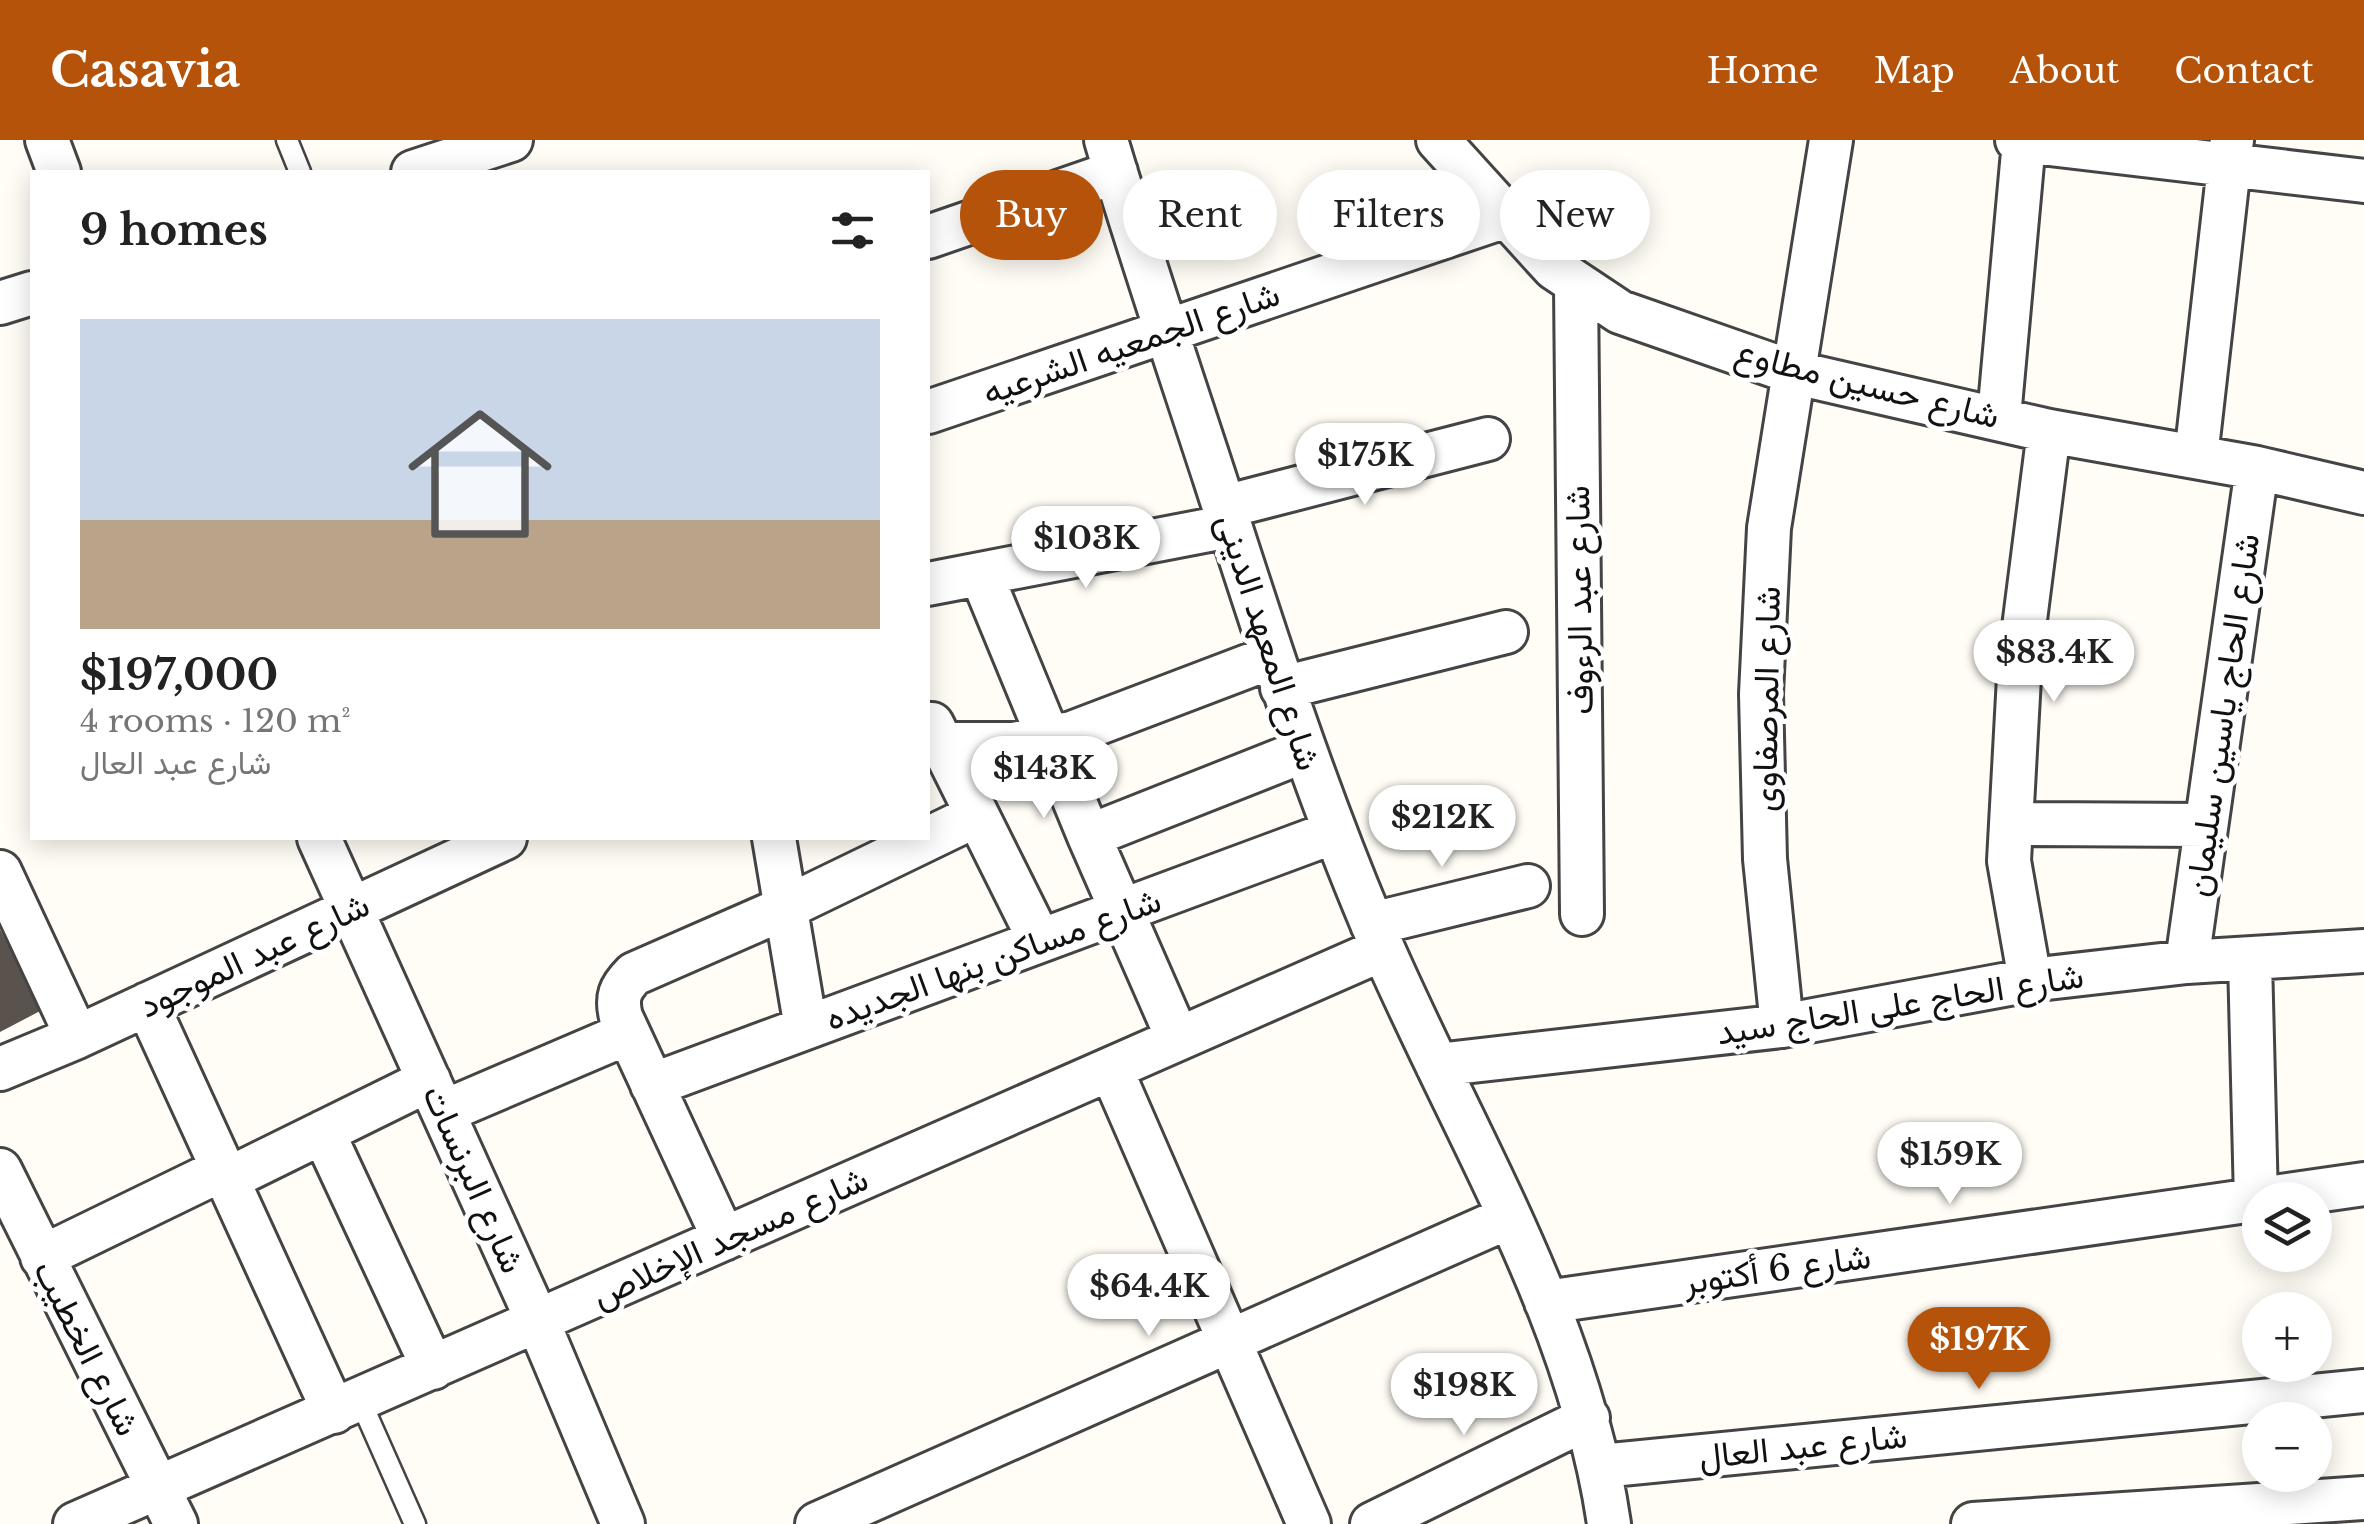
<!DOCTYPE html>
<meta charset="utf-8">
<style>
body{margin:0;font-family:"Libre Baskerville",Vazirmatn,serif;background:#f2f2f2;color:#222;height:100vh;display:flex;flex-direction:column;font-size:38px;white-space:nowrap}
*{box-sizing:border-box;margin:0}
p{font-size:32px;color:#767676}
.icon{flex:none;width:55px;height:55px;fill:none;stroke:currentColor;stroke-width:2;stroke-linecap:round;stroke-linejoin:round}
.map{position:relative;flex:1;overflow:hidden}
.side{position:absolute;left:30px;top:30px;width:900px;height:670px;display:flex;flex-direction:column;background:#fff;border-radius:0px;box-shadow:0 5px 25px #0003}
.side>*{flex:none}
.guide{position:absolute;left:960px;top:30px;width:950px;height:90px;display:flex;gap:20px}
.buttons{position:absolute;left:2242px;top:1042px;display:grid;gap:20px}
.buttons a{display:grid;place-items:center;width:90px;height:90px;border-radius:50%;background:#fff;box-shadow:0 5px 25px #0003;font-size:50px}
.price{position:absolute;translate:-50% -85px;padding:0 22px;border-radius:35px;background:#fff;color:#222;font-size:32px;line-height:65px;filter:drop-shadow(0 2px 5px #0008)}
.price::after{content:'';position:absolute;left:50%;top:60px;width:30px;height:22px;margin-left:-15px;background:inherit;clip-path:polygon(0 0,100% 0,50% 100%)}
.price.on{background:#b45309;color:#fff}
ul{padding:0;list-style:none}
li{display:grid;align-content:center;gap:20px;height:530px;padding:0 50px}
li span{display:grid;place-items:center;height:310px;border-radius:0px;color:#555}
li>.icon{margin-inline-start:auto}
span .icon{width:180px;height:180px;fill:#fffc;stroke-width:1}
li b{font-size:42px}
h2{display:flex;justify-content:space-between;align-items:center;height:120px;padding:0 50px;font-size:42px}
.tag{padding:0 35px;border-radius:45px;background:#fff;box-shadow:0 5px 25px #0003;font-size:35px;line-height:90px}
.tag.on{background:#b45309;color:#fff}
header{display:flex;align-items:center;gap:60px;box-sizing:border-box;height:140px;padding:0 50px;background:#b45309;color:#fff}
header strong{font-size:48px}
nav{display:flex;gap:55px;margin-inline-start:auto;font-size:35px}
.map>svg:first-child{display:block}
.building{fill:#5a524d}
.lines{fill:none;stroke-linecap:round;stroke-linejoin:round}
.service-casing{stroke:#444;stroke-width:25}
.minor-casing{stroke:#444;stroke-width:48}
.service{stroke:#fff;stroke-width:20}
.minor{stroke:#fff;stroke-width:42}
.labels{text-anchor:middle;stroke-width:10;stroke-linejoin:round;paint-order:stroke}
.street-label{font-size:35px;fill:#111;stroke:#fff}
</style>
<header>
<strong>Casavia</strong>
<nav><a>Home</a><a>Map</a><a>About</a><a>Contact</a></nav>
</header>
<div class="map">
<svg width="2364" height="1384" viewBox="0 0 2364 1384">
<rect width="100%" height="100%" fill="#fffdf5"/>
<path class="building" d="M0 789 42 870 0 892Z"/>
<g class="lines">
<g class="service-casing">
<path id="service" d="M287 0 300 32
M360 1260 415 1384"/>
</g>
<g class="minor-casing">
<path id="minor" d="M47 0 59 32
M1106 0C1140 114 1178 226 1215 339 1263 488 1310 636 1371 781 1454 979 1578 1169 1609 1384
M1438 0 1554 128 1620 172 1792 232 2049 291 2257 328 2364 353
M2017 0 2364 41
M413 32 511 0
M928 97 1116 32
M1576 146 1582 774
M0 163 32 153
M928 272 1506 76
M1999 277 2024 1
M2196 317 2232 0
M1224 367 1488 299
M981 434 1089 696 1178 899
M928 444 1230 386
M1282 548 1506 492
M932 584 1040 801
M928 604H1014L1072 593 1272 517
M2011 684 2206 685
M1089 696 1304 611
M319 698 538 1182 623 1384
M774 698 806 888
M0 732 77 897
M1372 784 1528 746
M2250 820 2256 1060
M2187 822 2257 328
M2030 840 2009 721 2020 519 2049 291
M147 864 334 1272
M1782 886 1765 719 1761 554 1769 388 1831 0
M1437 925 1782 886 2030 840 2187 822 2364 811
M0 929 77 897 505 698
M1111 929 1309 1384
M652 945 1334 692
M443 972 628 893
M323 992 433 1228
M0 1030 176 1384
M226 1040 429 940
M724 1099 621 877C616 857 620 848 634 834L787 767 975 676
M42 1117 221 1030
M1546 1162 2364 1044
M1601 1326 2364 1251
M75 1384 1383 809
M817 1384 1509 1077
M1372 1384 1588 1278
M1973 1384 2364 1358"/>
</g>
<use href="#service" class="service"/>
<use href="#minor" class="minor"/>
</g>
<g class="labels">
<g class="street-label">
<text transform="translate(1131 203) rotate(-19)" y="12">شارع الجمعيه الشرعيه</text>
<text transform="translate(1867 244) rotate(14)" y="12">شارع حسين مطاوع</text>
<text transform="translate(1579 460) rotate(-91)" y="12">شارع عبد الرءوف</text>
<text transform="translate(1269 502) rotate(72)" y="12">شارع المعهد الدينى</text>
<text transform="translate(1766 559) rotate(-89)" y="12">شارع المرصفاوى</text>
<text transform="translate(2222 575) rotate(-82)" y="12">شارع الحاج ياسين سليمان</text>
<text transform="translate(254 815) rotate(-25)" y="12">شارع عبد الموجود</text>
<text transform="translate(993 819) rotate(-20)" y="12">شارع مساكن بنها الجديده</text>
<text transform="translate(1900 864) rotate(-9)" y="12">شارع الحاج على الحاج سيد</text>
<text transform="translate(474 1039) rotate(66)" y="12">شارع البرنسات</text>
<text transform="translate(730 1097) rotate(-24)" y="12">شارع مسجد الإخلاص</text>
<text transform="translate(1777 1129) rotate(-8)" y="12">شارع 6 أكتوبر</text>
<text transform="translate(87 1208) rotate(63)" y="12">شارع الخطيب</text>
<text transform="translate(1803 1306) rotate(-6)" y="12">شارع عبد العال</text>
</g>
</g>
</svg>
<div class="buttons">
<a><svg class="icon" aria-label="layers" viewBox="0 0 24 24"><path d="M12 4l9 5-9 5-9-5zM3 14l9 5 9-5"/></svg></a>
<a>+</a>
<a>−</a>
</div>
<b class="price" style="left:1365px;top:368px">$175K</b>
<b class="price" style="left:1086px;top:451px">$103K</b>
<b class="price" style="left:2054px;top:565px">$83.4K</b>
<b class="price" style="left:1044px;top:681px">$143K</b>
<b class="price" style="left:1442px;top:730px">$212K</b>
<b class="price" style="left:1950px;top:1067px">$159K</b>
<b class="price" style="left:1149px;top:1199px">$64.4K</b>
<b class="price on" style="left:1979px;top:1252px">$197K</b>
<b class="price" style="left:1464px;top:1298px">$198K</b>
<div class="guide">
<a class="tag on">Buy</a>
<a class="tag">Rent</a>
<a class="tag">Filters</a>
<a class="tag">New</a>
</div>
<section class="side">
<h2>9 homes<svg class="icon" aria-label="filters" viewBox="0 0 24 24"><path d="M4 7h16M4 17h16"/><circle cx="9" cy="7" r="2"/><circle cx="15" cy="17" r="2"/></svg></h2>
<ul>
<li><span style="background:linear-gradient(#c9d6e8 65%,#b9a48a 0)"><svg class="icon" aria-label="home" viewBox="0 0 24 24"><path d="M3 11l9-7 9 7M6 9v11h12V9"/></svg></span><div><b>$197,000</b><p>4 rooms · 120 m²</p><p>شارع عبد العال</p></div></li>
</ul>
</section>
</div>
